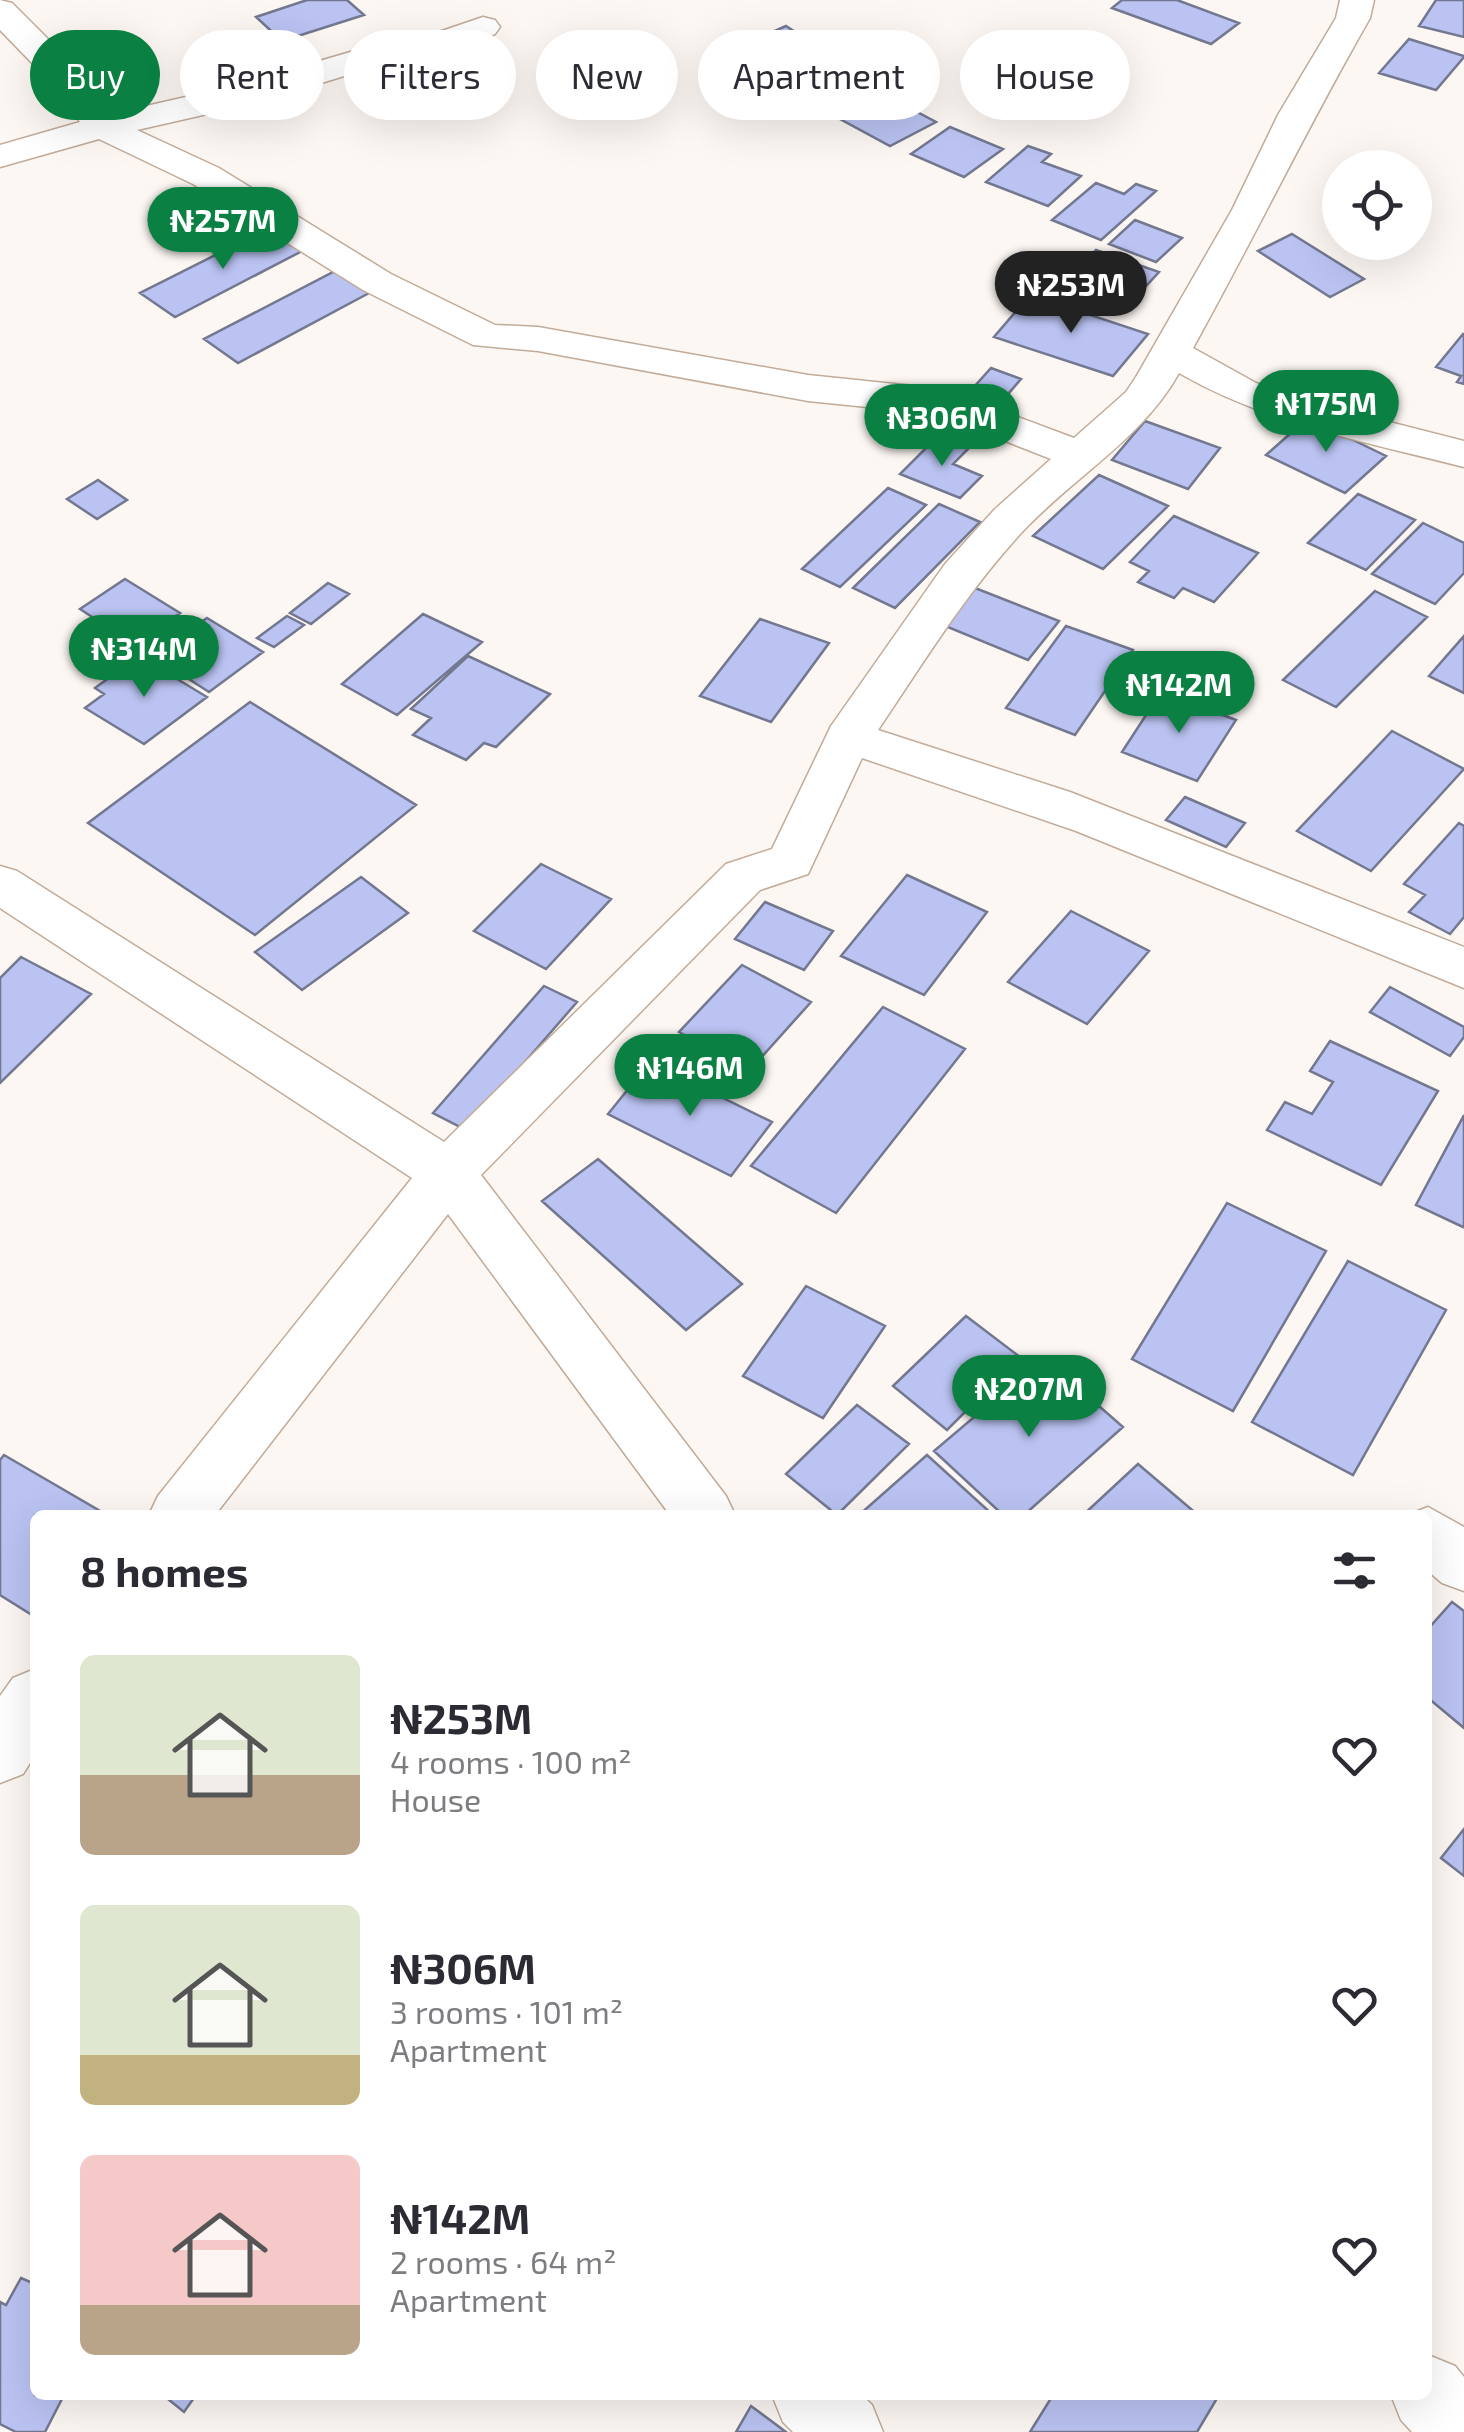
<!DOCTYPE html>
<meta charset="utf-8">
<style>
body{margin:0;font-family:"Exo 2",sans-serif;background:#f7f7f7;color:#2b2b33;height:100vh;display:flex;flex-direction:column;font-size:38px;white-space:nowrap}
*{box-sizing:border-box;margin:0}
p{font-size:32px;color:#7c7c81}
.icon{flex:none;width:55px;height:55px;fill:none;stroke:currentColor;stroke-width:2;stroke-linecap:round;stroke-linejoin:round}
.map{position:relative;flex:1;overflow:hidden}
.drawer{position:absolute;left:30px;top:1510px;width:1402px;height:890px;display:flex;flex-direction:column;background:#fff;border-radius:15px;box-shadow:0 10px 40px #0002}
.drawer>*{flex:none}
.hud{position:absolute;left:30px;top:30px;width:1405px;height:90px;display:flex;gap:20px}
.controls{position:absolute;left:1322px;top:150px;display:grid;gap:20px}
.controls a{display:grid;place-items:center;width:110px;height:110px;border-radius:50%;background:#fff;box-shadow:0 10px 40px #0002;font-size:50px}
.price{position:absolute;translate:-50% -85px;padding:0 22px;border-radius:35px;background:#0b8043;color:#fff;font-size:32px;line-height:65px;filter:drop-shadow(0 2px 5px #0008)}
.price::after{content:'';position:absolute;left:50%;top:60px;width:30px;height:22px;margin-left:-15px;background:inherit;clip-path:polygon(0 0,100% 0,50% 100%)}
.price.selected{background:#222;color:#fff}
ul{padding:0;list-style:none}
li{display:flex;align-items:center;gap:30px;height:250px;padding:0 50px}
li span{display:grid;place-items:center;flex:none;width:280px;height:200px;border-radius:15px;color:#555}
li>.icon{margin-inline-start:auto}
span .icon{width:120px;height:120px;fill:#fffc;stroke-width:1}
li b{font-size:42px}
h2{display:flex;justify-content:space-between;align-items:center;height:120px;padding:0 50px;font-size:42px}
.chip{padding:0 35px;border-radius:45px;background:#fff;box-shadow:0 10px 40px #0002;font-size:35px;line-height:90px}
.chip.selected{background:#0b8043;color:#fff}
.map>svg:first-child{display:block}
.building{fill:#bac3f2;stroke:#737890;stroke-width:2.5}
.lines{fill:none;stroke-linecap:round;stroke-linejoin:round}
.minor-casing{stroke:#c2ab98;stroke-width:3}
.minor{fill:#fff;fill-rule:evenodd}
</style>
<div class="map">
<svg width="1464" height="2432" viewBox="0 0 1464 2432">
<rect width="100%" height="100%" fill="#fcf7f3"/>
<path class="building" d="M307 0H347L364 15 282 41 256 17Z
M1122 0H1177L1239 23 1211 44 1112 8Z
M1436 0H1464V37L1419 26Z
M786 26 834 57 790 76 763 60 752 65 737 55 746 51 738 47Z
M1409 39 1464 56V57L1436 90 1379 73Z
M272 51 289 71 231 86 216 66Z
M838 70 936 122 890 146 792 93Z
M950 127 1003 149 964 177 911 154Z
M1028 146 1051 154 1042 162 1081 176 1048 206 986 182Z
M1096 183 1124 194 1136 184 1156 191 1101 240 1052 220Z
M1135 220 1182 238 1156 262 1109 244Z
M271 227 306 249 175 317 140 293Z
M1292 234 1364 279 1330 297 1258 251Z
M1096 250 1159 272 1124 310 1060 287Z
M337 270 371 292 238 363 204 339Z
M1030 295 1148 334 1113 376 994 337Z
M1463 334 1464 335V384L1457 382 1461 376 1436 367Z
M991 368 1021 379 996 408 965 397Z
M1308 418 1386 456 1345 493 1266 455Z
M1145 421 1220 448 1188 489 1112 460Z
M937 437 968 449 953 464 982 476 960 498 900 474Z
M1099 475 1168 506 1103 569 1033 536Z
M98 480 127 500 97 519 67 499Z
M888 488 926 505 840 587 802 569Z
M1358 494 1415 520 1366 570 1308 543Z
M939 504 980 522 895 608 853 588Z
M1174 516 1258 553 1214 602 1183 588 1174 598 1138 582 1149 571 1130 562Z
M1423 523 1464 543V573L1435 604 1372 574Z
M125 579 180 613 133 644 80 609Z
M328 583 349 594 311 624 290 613Z
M970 586 1059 621 1028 660 938 623Z
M1375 591 1427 617 1336 707 1283 680Z
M423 614 482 642 397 715 342 684Z
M287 616 304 625 274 647 257 638Z
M207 618 263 652 209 692 153 656Z
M760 619 829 643 771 722 700 696Z
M1066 626 1133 650 1075 735 1006 708Z
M1464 636V693L1429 676Z
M139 656 207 697 144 744 85 708 104 694 95 688Z
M468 656 550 694 496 747 484 743 466 760 413 735 431 718 411 709Z
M1166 660 1248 687 1235 711 1182 693 1184 689 1155 679Z
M1161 692 1236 720 1197 781 1122 752Z
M250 702 416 805 255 935 88 823Z
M1392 731 1464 769 1371 871 1297 831Z
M1185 797 1245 823 1226 847 1166 820Z
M1459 823 1464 826V917L1450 934 1409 912 1425 895 1404 884Z
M541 864 611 899 546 969 474 931Z
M907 875 987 912 924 995 841 956Z
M361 877 408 913 302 990 255 952Z
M765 902 833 931 804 970 735 939Z
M1071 911 1149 951 1087 1024 1008 982Z
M21 957 91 994 0 1083V978Z
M742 965 811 1002 749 1071 679 1032Z
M544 986 577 1002 466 1130 433 1113Z
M1390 987 1464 1027V1037L1450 1056 1370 1012Z
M883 1007 965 1049 836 1213 751 1166Z
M1330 1041 1438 1091 1381 1185 1267 1130 1285 1102 1312 1114 1333 1082 1310 1071Z
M650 1062 772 1122 731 1176 608 1114Z
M1464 1115V1225L1463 1227 1416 1205Z
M598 1159 742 1284 686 1330 542 1201Z
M1227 1203 1326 1251 1233 1411 1132 1359Z
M1348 1261 1446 1310 1353 1475 1252 1422Z
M806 1286 885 1326 823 1418 743 1376Z
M966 1316 1020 1357 947 1430 893 1386Z
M1044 1358 1123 1427 1024 1515H1003L934 1451Z
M857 1405 909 1444 837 1515 786 1474Z
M4 1455 107 1515H35L32 1615 0 1595V1460Z
M927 1455 993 1515H859Z
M1138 1464 1198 1515H1083Z
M1452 1602 1464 1611V1728L1428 1698V1629Z
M1464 1829V1876L1441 1858Z
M21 2278 35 2284V2395H64L45 2432H16L0 2424V2302L6 2305Z
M163 2395H196L184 2412Z
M1053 2395H1219L1197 2432H1030Z
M751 2406 786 2432H736Z"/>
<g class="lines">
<g class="minor-casing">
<path id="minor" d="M0 0 12 3 89 80 111 114 234 86 388 41 430 35 483 17 495 20 500 27 495 34 447 52 403 58 256 103 137 130 219 168 391 274 495 325 538 327 808 375 943 389 1074 438 1126 392 1136 377 1232 210 1278 115 1336 18 1340 0H1374L1370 18C1308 126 1254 238 1193 348L1256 383 1315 403 1464 441V467C1366 442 1268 424 1179 373 1143 438 1074 477 1023 531 967 591 924 662 878 730L1070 792 1464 947V988L1076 831 862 758 808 874 760 890 481 1175 726 1496 735 1515H670L448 1214 215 1515H149L158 1496 412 1178 0 908V866L17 871 444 1142 726 864 772 849 831 726 945 564 995 509 1051 459 936 414 808 401 538 351 473 345 363 290 193 184 99 139 0 167V145L80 122 63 95 0 30Z
M1428 1507 1464 1527V1591L1442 1583 1428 1571V1515H1408Z
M35 1669V1755L23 1774 0 1783V1696L13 1678Z
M1428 2355 1455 2366 1464 2377V2432H1412L1401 2420 1391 2395H1428Z
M772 2395H862L872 2405 883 2432H793L783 2422Z"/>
</g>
<use href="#minor" class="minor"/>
</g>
</svg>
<div class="controls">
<a><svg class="icon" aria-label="locate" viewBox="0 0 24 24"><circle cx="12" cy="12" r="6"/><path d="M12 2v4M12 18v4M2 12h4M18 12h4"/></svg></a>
</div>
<b class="price" style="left:223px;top:272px">₦257M</b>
<b class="price selected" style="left:1071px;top:336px">₦253M</b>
<b class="price" style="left:1326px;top:455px">₦175M</b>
<b class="price" style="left:942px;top:469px">₦306M</b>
<b class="price" style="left:144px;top:700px">₦314M</b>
<b class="price" style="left:1179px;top:736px">₦142M</b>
<b class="price" style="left:690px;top:1119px">₦146M</b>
<b class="price" style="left:1029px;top:1440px">₦207M</b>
<div class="hud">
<a class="chip selected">Buy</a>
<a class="chip">Rent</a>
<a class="chip">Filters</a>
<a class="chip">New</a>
<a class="chip">Apartment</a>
<a class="chip">House</a>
</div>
<section class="drawer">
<h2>8 homes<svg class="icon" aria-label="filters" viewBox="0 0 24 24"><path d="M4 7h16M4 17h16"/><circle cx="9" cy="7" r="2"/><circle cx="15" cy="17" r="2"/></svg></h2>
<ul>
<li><span style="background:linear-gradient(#dfe7d0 60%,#b9a48a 0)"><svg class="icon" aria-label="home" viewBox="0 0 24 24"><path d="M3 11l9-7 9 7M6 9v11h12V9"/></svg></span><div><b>₦253M</b><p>4 rooms · 100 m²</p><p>House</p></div><svg class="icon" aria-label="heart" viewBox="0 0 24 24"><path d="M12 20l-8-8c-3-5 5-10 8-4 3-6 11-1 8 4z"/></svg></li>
<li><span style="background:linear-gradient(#dfe7d0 75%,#c2b280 0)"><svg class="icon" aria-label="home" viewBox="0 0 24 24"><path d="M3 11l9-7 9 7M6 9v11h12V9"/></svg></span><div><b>₦306M</b><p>3 rooms · 101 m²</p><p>Apartment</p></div><svg class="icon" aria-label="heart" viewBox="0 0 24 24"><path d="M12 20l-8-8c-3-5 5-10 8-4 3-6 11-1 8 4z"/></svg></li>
<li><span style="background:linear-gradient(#f6c9c9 75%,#b9a48a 0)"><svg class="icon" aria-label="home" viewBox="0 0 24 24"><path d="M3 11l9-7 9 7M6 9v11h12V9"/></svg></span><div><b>₦142M</b><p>2 rooms · 64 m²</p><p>Apartment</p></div><svg class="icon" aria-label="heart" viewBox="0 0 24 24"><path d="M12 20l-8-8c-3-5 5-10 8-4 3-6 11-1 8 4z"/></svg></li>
</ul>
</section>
</div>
